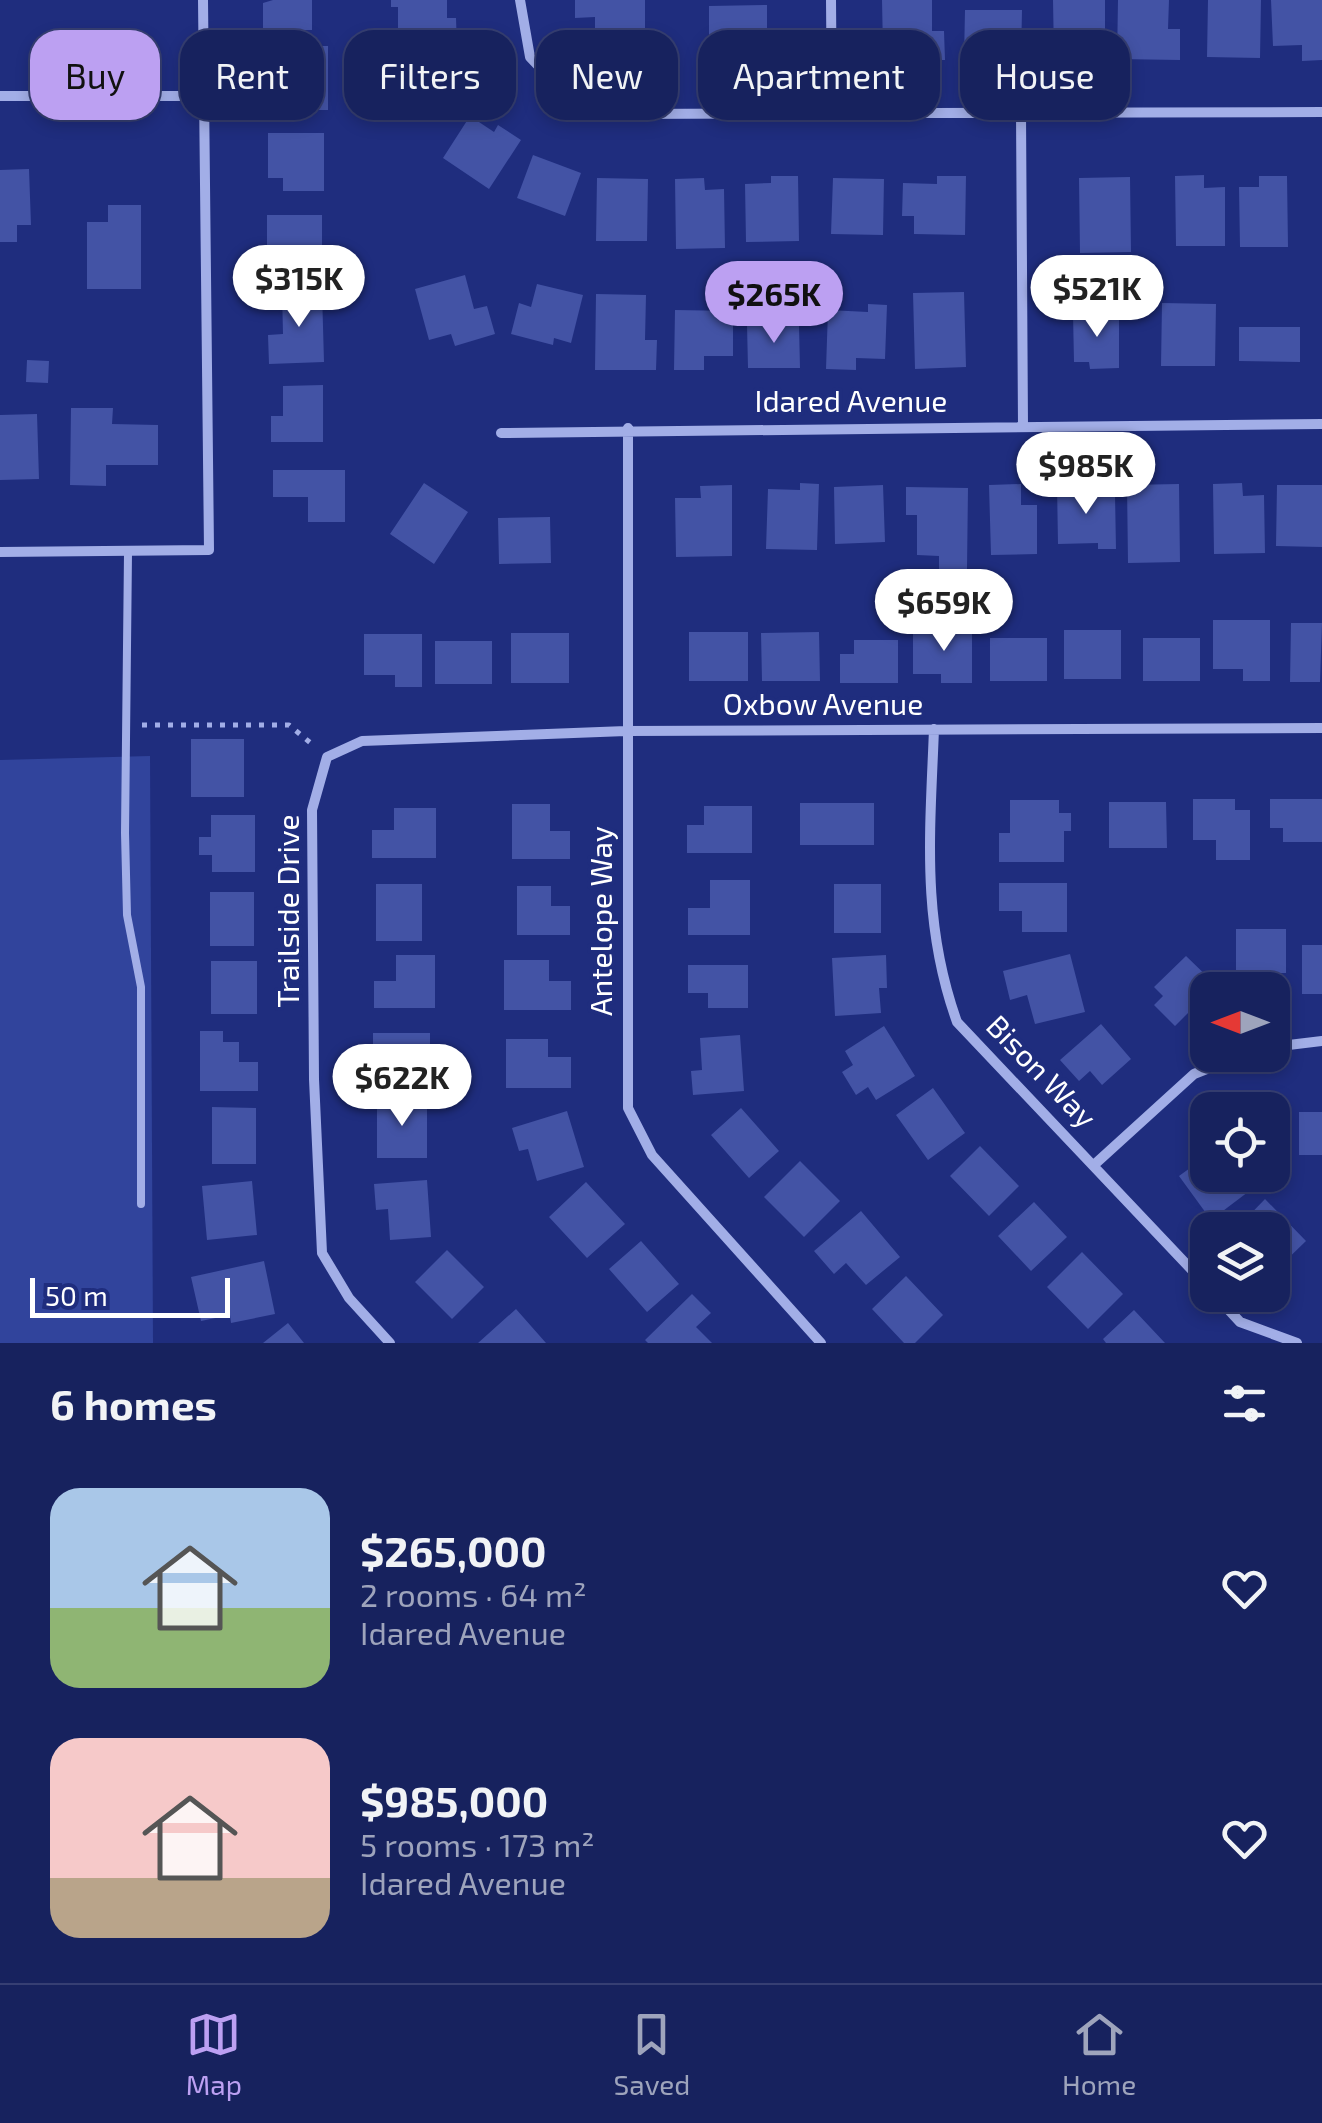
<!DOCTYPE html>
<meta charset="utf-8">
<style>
body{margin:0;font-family:"Exo 2",sans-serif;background:#202a64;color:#f1f3f6;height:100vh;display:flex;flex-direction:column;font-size:38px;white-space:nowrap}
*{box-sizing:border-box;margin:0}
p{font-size:32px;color:#9ea4bc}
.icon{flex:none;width:55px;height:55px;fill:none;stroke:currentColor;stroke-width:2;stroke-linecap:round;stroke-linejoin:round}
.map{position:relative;height:1343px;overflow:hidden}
.details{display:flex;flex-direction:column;background:#17225e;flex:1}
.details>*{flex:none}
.banner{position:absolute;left:30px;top:30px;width:1262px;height:90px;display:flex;gap:20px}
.needle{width:65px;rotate:270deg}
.controls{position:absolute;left:1190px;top:972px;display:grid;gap:20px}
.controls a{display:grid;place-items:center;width:100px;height:100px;border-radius:20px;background:#17225e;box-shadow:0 5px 15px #0003,0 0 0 2px #363f73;font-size:50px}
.scale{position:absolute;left:30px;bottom:25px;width:200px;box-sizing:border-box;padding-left:10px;border:5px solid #fff;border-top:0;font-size:28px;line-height:35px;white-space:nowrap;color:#fff;-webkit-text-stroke:8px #1f2d7e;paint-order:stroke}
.price{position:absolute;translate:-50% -85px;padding:0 22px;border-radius:35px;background:#fff;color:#222;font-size:32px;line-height:65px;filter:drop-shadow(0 2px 5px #0008)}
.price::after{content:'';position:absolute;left:50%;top:60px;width:30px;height:22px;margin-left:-15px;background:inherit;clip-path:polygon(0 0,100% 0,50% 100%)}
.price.selected{background:#bca0f2;color:#111}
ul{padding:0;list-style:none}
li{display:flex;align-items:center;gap:30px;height:250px;padding:0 50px}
li span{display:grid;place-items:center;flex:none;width:280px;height:200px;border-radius:30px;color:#555}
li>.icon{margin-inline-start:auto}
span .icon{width:120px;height:120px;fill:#fffc;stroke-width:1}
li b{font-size:42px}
h2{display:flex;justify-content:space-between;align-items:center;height:120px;padding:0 50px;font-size:42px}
.tag{padding:0 35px;border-radius:30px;background:#17225e;box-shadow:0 5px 15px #0003,0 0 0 2px #363f73;font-size:35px;line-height:90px}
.tag.selected{background:#bca0f2;color:#111}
.tabs{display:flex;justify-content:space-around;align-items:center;height:140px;border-top:2px solid #363f73;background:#17225e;font-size:28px;color:#9ea4bc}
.tabs a{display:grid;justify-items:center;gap:5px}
.tabs .selected{color:#bca0f2}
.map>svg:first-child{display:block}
.green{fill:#31449c}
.building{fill:#4353a5}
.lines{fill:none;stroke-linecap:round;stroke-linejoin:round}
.path{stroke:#a2aee7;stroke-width:5;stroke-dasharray:5 8;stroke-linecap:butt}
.lane{stroke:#a2aee7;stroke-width:8}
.street{stroke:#a2aee7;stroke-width:10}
.labels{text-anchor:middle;stroke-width:8;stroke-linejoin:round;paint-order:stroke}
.street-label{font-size:30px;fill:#fff;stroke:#1f2d7e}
</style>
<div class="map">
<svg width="1322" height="1343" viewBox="0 0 1322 1343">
<rect width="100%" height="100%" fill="#1f2d7e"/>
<path class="green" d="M150 756 153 1343H0V760Z"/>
<path class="building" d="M273 0H312V30H263V3Z
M391 0H447V18H456L457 47 398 48V7H391Z
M575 0H645V34L595 35V17L575 18Z
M882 0H932V31H944L945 60H903V50H883Z
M1053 0H1105V46L1085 47V55L1054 56Z
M1118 0H1169L1168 29H1180V60L1117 59Z
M1208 0H1261L1260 58 1207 57Z
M1271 0H1322V60L1302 61V45L1273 46Z
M767 5V57L709 58V6Z
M965 10H1022L1021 58H964Z
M264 46H328V110H294V77H264Z
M465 62 466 92H456L457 117 409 118 408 63Z
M470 116 494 132 498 125 521 140 489 189 443 158Z
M268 133H324V191H283V178H268Z
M533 155 581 173 565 216 517 198Z
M29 169 31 225H17V242H0V170Z
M1204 175V188L1225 187V246H1176L1175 176Z
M771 176H798L799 241 746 242 745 184 771 183Z
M937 176H966L965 235 914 234V216H902L903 183 937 184Z
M1259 176H1287L1288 247H1240L1239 187H1259Z
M1130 177 1131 252 1080 253 1079 178Z
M597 178 648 179 647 241H596Z
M704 178 705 190 724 189 725 248 676 249 675 179Z
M833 178 884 179 883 235 831 234Z
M108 205H141V289H87V222H108Z
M267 215H322V274H267Z
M465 275 474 309 487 306 495 334 455 346 451 334 429 340 415 289Z
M537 284 583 295 571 343 554 338 553 345 511 334 519 303 531 307Z
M322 291 324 362 269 364 268 335 283 334 282 292Z
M964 292 966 367 915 369 913 293Z
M596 294 646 295 645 340H657L656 370H595Z
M1162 303 1216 304 1215 366H1161Z
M868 304 887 305 885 359 856 358V370L826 369 828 310 868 312Z
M675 310 733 311V356H704V370H674Z
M1119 313V368L1090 369 1089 362H1074L1073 314Z
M747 325H799L800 368H748Z
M1239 327H1300V362L1239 361Z
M27 360 49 361 48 383 26 382Z
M323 385V442H271V416H283V386Z
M71 408H113L112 424 158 425V465H106V486L70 485Z
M37 414 39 479 0 480V415Z
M273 470H345V522H308V497H273Z
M424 483 468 512 434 564 390 534Z
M800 483 819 484 817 550 766 549 768 489 800 490Z
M1242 483 1243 496 1264 495 1265 553 1214 554 1213 484Z
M1021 484V505H1037V554L991 555 989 485Z
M1086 484V495L1115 494 1116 549H1098V543L1058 544 1057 485Z
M1179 484 1180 562 1128 563 1127 485Z
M732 485V556L676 557 675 498H701L700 486Z
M883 485 885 542 835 544 834 487Z
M1277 485H1322V547L1276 546Z
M906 487 968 488 967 569H939V556L917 555V515H906Z
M550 517 551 563 499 564 498 518Z
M1213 620H1270V681H1243V669H1213Z
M1291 623H1322L1320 682H1290Z
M913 629H972V683H941V674H913Z
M1064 630H1121V679H1064Z
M689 632H748V681H689Z
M819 632 820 681H762L761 633Z
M511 633H569V683H511Z
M364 634H422V687H395V675H364Z
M990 638H1047V681H990Z
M1143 638H1200V681H1143Z
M854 640H898V683H840V654H854Z
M435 641H492V684H435Z
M191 739H244V797H191Z
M1193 799H1235V810H1250V860H1216V840H1193Z
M1270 799H1322V842H1283V828H1270Z
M1010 800H1059V813H1071V831H1064V862H999V833H1010Z
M1109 802H1166L1167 848H1109Z
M800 803H874V845H800Z
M512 804H550V831H570V859H512Z
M704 806H752V853H687V825H704Z
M394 808H436V858H372V830H394Z
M211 815H255V872H212V855H199V837H211Z
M710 880H750V935H688V908H710Z
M999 883H1067V932H1022V911H999Z
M376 884H422V941H376Z
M834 884H881V933H834Z
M517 886H551V906H570V935H517Z
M210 892H254V946H210Z
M1236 929H1286V973H1265V990H1236Z
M1302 945H1322V994H1302Z
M1070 954 1085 1012 1035 1024 1027 995 1010 1000 1003 971Z
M396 955H435V1008H374V981H396Z
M886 955 887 988H879L881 1013 835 1016 832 958Z
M1186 956 1216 985 1175 1026 1154 1005 1163 996 1154 987Z
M504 960H549V981H571V1010H504Z
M211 961H257V1014H211Z
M688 965H748V1008H708V993H688Z
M1101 1024 1131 1059 1102 1085 1090 1071 1079 1081 1060 1060Z
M884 1026 915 1076 876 1100 868 1087 856 1095 842 1072 853 1065 845 1051Z
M200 1031H223V1042H239V1062H258V1091H200Z
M373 1033H430V1086H393V1062H373Z
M740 1035 744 1091 693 1095 691 1071 702 1070 700 1038Z
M506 1039H548V1057H571V1088H506Z
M933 1088 965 1133 928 1160 896 1115Z
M377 1100H427V1158H377Z
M212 1107 256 1108V1164H212Z
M741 1108 779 1151 749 1178 711 1135Z
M567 1111 584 1167 537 1181 528 1149 519 1151 512 1128Z
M1299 1112H1322V1155H1299Z
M980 1146 1019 1186 989 1216 950 1176Z
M1208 1155V1175H1236L1248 1192 1211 1220 1179 1176Z
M800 1161 840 1201 804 1237 764 1197Z
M427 1180 431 1237 390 1240 388 1209 376 1210 374 1184Z
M252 1181 257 1235 207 1240 202 1186Z
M586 1182 625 1224 587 1258 549 1217Z
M1265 1199 1306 1241 1272 1274V1230H1235Z
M1034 1202 1067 1237 1031 1271 998 1236Z
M861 1211 900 1257 866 1285 846 1263 834 1274 814 1251Z
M641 1241 679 1284 647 1312 609 1269Z
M447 1250 484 1287 452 1319 415 1282Z
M1082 1252 1123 1294 1088 1329 1047 1287Z
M264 1261 275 1314 231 1323 230 1315 201 1321 191 1277Z
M906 1276 943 1315 915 1343H904L872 1309Z
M692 1294 711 1313 696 1327 712 1343H648L645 1340Z
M516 1309 546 1343H478Z
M1134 1310 1165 1343H1106L1103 1339Z
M288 1323 304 1343H263Z"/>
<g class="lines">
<path class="path" d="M142 725H289L313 745"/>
<path class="lane" d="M128 553 125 833 127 915 141 987V1204"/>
<path class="street" d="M520 0 530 57 569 98 614 114 1322 112
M831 0 832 114
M0 96H204
M1021 113 1023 426
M628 428V1108L652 1155 821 1343
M501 433 1322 424
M0 552 209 550 203 0
M934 729C930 833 921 922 957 1022L1208 1287
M1272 1047 1322 1041
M1095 1164 1194 1074 1242 1055
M1215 1295 1240 1322 1297 1343
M390 1343 349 1298 322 1253 314 1079 312 810 327 757 362 741 626 731 1322 728"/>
</g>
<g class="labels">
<g class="street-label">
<text x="851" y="412">Idared Avenue</text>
<text x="823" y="715">Oxbow Avenue</text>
<text transform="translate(289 911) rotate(-90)" y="10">Trailside Drive</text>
<text transform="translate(602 921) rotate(-90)" y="10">Antelope Way</text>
<text transform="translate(1041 1072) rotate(46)" y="10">Bison Way</text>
</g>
</g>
</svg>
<div class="controls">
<a><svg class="needle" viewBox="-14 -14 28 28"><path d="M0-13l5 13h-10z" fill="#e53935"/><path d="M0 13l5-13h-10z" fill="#9ea4bc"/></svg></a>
<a><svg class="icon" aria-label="locate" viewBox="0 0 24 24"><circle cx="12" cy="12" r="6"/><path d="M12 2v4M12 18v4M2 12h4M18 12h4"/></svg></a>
<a><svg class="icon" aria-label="layers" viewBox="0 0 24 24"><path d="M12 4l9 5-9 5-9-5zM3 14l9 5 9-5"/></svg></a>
</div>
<div class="scale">50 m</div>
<b class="price" style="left:299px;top:330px">$315K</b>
<b class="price" style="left:1097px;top:340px">$521K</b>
<b class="price selected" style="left:774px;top:346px">$265K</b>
<b class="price" style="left:1086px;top:517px">$985K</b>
<b class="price" style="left:944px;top:654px">$659K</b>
<b class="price" style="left:402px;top:1129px">$622K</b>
<div class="banner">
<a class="tag selected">Buy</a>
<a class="tag">Rent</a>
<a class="tag">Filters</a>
<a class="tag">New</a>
<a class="tag">Apartment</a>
<a class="tag">House</a>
</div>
</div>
<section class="details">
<h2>6 homes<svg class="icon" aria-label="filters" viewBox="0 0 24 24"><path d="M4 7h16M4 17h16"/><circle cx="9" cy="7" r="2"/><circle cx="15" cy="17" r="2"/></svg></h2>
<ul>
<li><span style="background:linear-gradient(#a9c7e8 60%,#8fb573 0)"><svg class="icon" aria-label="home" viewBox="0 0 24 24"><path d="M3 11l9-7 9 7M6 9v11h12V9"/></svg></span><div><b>$265,000</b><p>2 rooms · 64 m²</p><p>Idared Avenue</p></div><svg class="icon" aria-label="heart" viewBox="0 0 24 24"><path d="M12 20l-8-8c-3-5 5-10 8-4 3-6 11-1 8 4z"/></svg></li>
<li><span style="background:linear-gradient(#f6c9c9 70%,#b9a48a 0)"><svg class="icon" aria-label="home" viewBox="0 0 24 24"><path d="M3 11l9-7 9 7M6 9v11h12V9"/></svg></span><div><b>$985,000</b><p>5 rooms · 173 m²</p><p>Idared Avenue</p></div><svg class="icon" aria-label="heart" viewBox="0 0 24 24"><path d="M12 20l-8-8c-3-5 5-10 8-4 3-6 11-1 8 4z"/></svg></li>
</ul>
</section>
<nav class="tabs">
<a class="selected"><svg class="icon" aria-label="map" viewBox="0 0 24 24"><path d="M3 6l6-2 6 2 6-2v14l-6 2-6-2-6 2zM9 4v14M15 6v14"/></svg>Map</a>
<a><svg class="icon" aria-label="saved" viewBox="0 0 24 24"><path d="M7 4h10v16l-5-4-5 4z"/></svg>Saved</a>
<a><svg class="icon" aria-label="home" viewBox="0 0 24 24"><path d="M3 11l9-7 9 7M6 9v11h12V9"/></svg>Home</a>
</nav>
